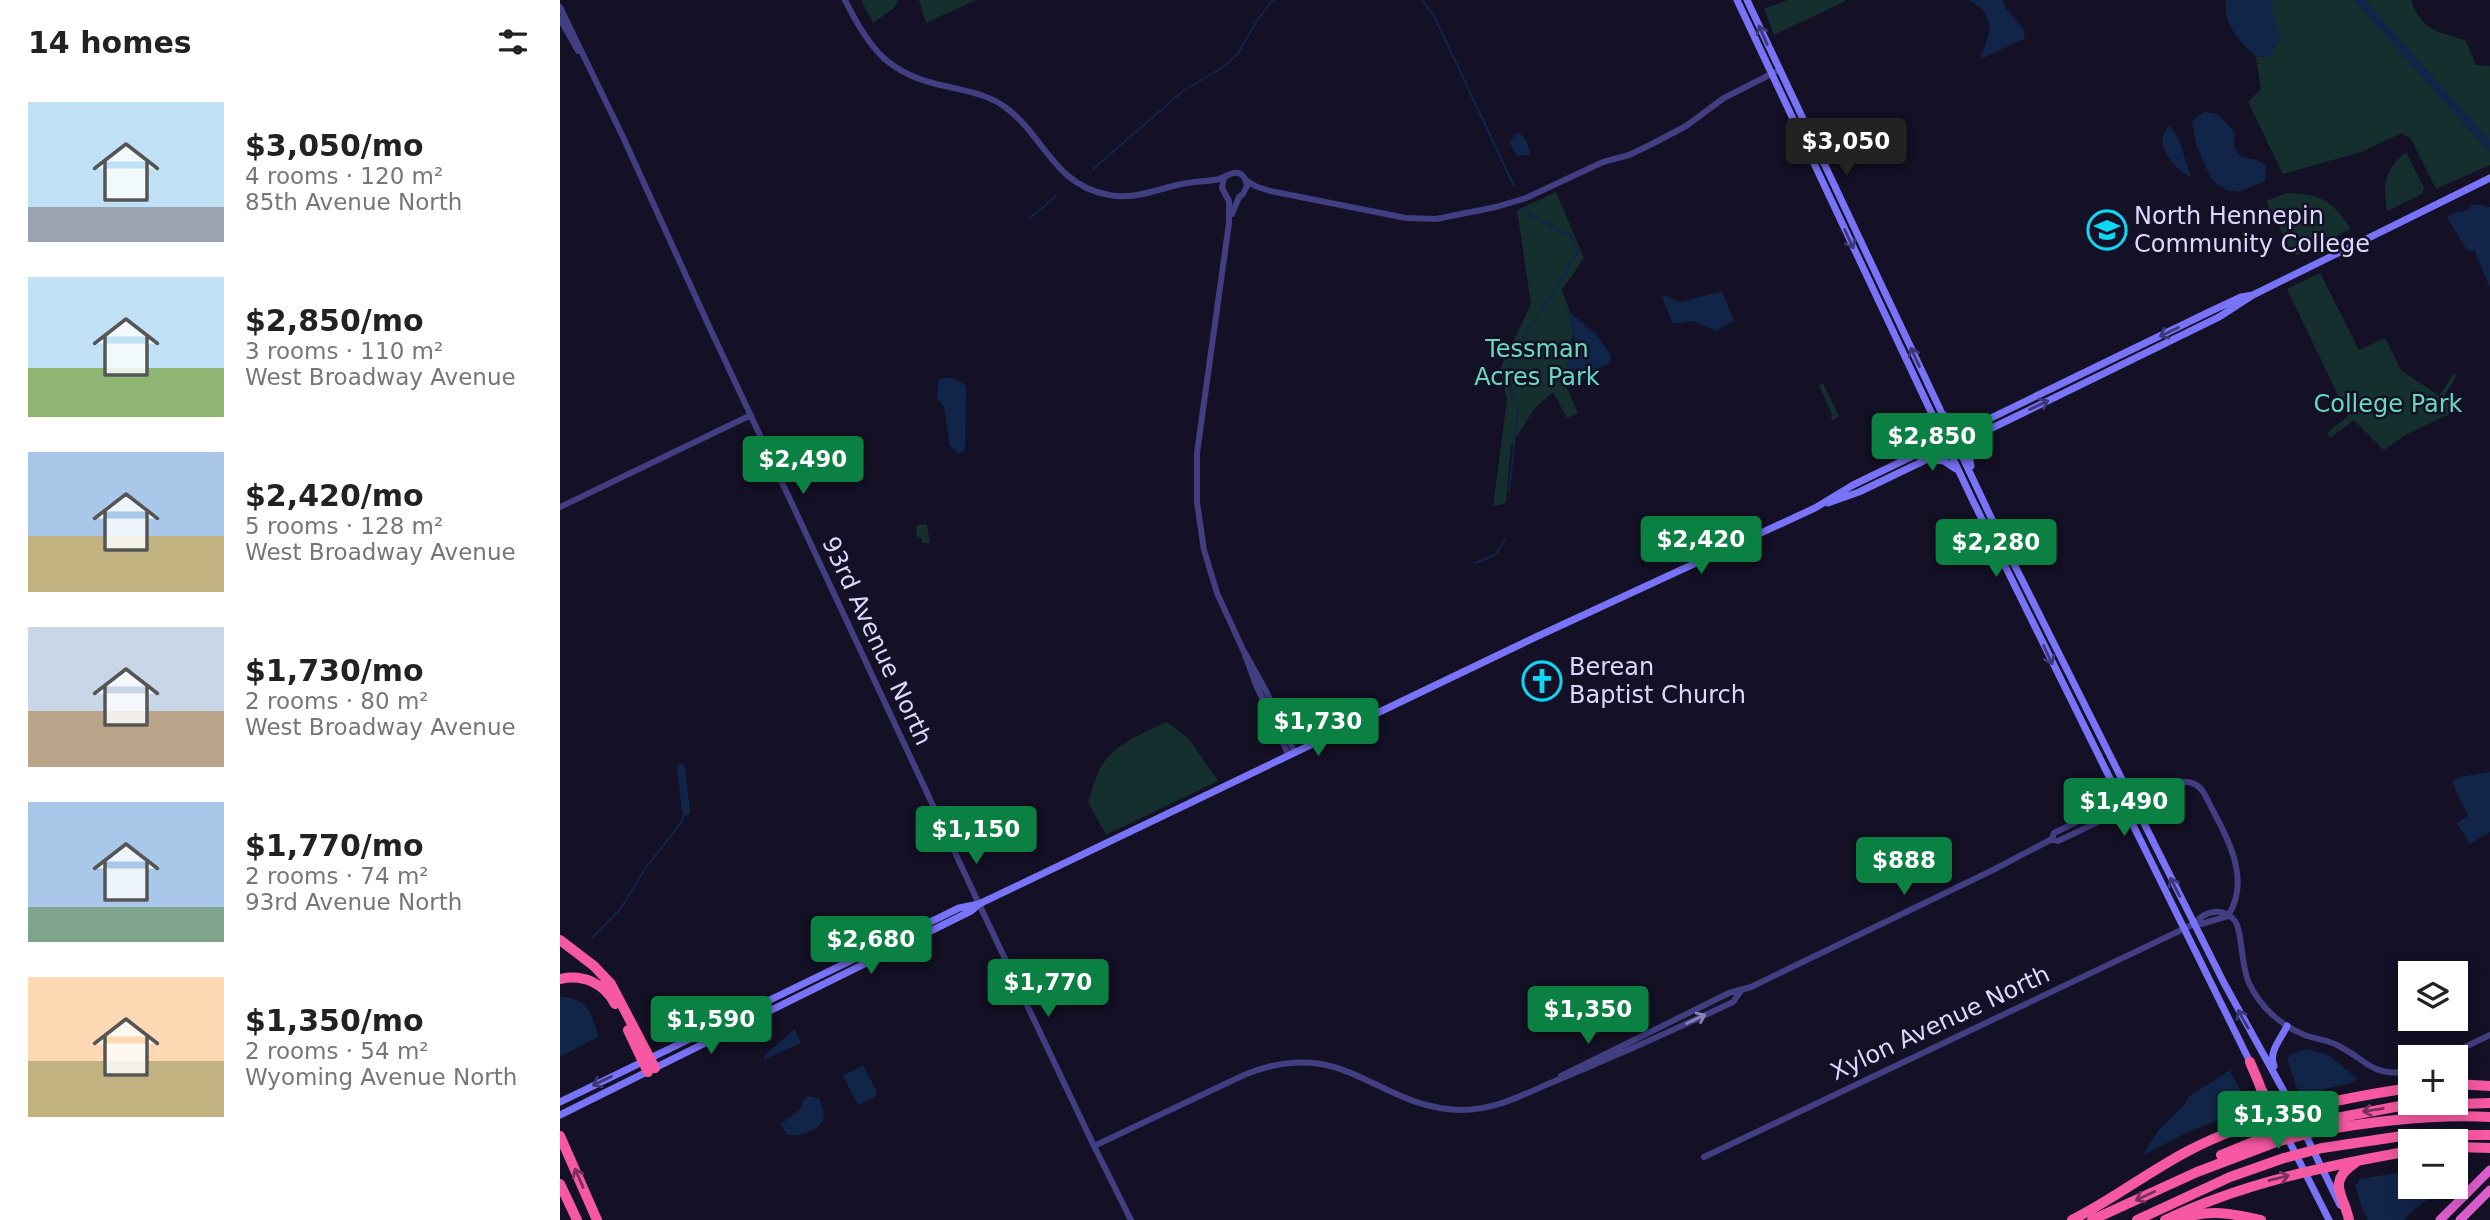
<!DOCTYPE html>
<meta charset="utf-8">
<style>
body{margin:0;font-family:"DejaVu Sans",sans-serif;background:#f2f2f2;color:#222;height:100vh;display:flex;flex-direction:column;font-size:26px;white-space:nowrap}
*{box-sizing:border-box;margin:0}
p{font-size:23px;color:#767676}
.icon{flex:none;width:38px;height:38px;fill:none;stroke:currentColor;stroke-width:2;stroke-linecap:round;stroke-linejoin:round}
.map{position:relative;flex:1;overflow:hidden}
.sheet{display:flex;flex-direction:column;background:#fff;width:560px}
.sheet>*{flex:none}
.fabs{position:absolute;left:1838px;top:961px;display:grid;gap:14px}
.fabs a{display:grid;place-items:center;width:70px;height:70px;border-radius:0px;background:#fff;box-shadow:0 4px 18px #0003;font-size:35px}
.price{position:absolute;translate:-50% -60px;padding:0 16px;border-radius:7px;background:#0b8043;color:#fff;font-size:23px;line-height:46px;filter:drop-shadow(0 2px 4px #0008)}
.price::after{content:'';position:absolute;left:50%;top:42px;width:21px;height:16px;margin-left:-10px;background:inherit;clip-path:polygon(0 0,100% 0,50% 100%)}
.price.on{background:#222;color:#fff}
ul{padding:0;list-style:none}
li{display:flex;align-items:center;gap:21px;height:175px;padding:0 28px}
li span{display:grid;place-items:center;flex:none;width:196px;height:140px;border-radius:0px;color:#555}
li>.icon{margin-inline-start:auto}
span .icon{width:84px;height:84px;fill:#fffc;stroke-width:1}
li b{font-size:30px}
h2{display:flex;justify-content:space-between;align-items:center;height:84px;padding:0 28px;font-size:30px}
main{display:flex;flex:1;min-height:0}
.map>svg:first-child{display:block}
.green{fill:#142f2e}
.water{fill:#112549}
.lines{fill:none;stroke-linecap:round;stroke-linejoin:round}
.stream{stroke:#112549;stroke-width:2}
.river{stroke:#112549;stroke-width:8}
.tertiary{stroke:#423e82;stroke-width:6}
.secondary{stroke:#7973f8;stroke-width:7}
.trunk{stroke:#dc5ecc;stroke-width:9}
.motorway{stroke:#f658a1;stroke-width:10}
.motorway-bridge{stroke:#f658a1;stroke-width:10}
.oneway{stroke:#3c3879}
.oneway2{stroke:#8783b9}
.oneway3{stroke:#7a305d}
.labels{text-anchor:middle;stroke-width:5;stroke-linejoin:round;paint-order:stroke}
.poi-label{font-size:24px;fill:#dcd7fd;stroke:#141025;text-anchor:start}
.park-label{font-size:24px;fill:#66dabf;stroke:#141025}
.street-label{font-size:24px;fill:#dcd7fd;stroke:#141025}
</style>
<main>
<section class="sheet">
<h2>14 homes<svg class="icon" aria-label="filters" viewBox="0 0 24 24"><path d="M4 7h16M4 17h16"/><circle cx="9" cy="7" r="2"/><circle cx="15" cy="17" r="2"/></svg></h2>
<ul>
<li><span style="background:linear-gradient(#bfe0f5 75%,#9aa5b1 0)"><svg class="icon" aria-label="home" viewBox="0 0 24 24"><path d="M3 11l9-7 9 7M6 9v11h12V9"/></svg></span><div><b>$3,050/mo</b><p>4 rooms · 120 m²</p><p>85th Avenue North</p></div></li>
<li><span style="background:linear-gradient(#bfe0f5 65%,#8fb573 0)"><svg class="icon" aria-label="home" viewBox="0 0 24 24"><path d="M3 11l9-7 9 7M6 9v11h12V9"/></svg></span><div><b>$2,850/mo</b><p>3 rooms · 110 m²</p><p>West Broadway Avenue</p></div></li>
<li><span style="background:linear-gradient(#a9c7e8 60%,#c2b280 0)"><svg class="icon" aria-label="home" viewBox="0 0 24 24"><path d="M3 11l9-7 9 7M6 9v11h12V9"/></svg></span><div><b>$2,420/mo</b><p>5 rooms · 128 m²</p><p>West Broadway Avenue</p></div></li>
<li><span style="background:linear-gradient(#c9d6e8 60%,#b9a48a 0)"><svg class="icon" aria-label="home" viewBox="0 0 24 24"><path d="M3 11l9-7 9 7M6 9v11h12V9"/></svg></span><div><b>$1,730/mo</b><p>2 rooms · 80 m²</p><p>West Broadway Avenue</p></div></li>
<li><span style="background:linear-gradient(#a9c7e8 75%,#7fa58c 0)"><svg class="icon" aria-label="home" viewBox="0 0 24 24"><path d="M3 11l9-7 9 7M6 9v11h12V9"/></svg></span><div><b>$1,770/mo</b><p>2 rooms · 74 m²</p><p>93rd Avenue North</p></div></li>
<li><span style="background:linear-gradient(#ffd9b3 60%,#c2b280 0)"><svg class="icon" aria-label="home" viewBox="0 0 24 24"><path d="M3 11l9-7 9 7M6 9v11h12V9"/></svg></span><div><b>$1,350/mo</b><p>2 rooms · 54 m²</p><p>Wyoming Avenue North</p></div></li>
</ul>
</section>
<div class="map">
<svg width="1930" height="1220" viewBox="0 0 1930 1220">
<rect width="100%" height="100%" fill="#141025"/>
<path class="green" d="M301 0H339L334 8 313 23Z
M359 0H416L366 23Z
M1228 0H1285L1286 1 1214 35 1204 9Z
M1715 0H1851C1863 32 1875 30 1906 41L1916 65 1930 66V165L1876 189 1851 139 1842 133 1801 152 1723 174 1688 102 1701 89 1696 57 1710 56 1721 37 1709 5Z
M1846 152 1864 188 1862 194 1827 211C1823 183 1824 171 1846 152Z
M996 192 1024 258 1002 290 1014 323 1006 386 1018 413 1007 418 993 392 974 409 951 446 946 503 933 507 947 399 940 369 971 304 957 210Z
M1727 193C1761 194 1772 200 1791 229L1738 255 1732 253 1706 201Z
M1760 273 1799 350 1825 338 1841 370 1879 396 1894 373 1897 375 1883 398 1898 410 1847 434 1824 450 1794 420 1770 438 1767 433 1788 416 1727 289Z
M1263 383 1279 416 1274 420 1270 418 1273 416 1259 386Z
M367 524 370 543H362V539L357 536 356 528 358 525Z
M607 722 629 739 658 781 546 835 528 802C532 791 535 776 542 765 557 743 584 732 607 722Z"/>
<path class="water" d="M1408 0H1443L1445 7 1465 31 1464 39 1423 58 1421 55C1433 30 1435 14 1408 0Z
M1666 0H1715L1710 5 1721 37 1710 56 1696 57C1680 41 1662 25 1666 0Z
M1644 112 1658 114 1675 132 1674 146 1681 157 1698 160 1706 166 1705 181 1679 192 1666 190 1651 179 1636 144 1632 121Z
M1609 125 1618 137 1631 177C1617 172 1600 152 1603 136 1604 132 1607 129 1609 125Z
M958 132 966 140 971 155 957 156 949 142Z
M1914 204 1930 207V288L1914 249 1911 252 1906 249 1888 219V216L1898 211 1904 212Z
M1162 291 1174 321 1156 331 1132 321 1113 324 1102 297 1107 296 1120 302Z
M1008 311 1038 336 1051 356 1048 365 1046 364 1020 382H1007V358L1015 342Z
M386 378H394L406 386 405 450 399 453 390 446 384 407 377 398 379 379Z
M1930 772V832L1910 844 1897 823 1908 816 1892 782 1899 777Z
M0 996C27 1000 32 1011 38 1037L0 1057Z
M235 1029 241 1043 204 1060 205 1055Z
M1748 1049 1768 1055 1797 1078 1794 1082 1742 1095 1737 1089 1727 1058 1735 1052Z
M303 1065 317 1092 314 1097 298 1105 283 1076Z
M1670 1070 1689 1109 1686 1108 1674 1116 1673 1114 1624 1134 1582 1156 1598 1131 1626 1103 1628 1097Z
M248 1096 259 1098C261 1104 266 1114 263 1120 258 1132 237 1137 227 1135L221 1124 241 1109 243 1100Z
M1850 1171V1186L1887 1187C1876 1195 1850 1210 1844 1220H1808L1802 1208 1795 1184H1798L1799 1179Z"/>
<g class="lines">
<path class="stream" d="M862 0 875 18 954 186
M533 169 623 91 660 69 677 55 698 19 713 0
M469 219 496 196
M963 339C981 309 1003 282 1018 250L1012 237 965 212 964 208
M953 399 948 375 955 348
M949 492 958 409
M915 563 935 555 945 540
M33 937 61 908 87 866 120 824 126 811"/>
<path class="river" d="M1799 0 1930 147
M121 768 126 811"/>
<path class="tertiary" d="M285 0C309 49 329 75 385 86 406 91 427 94 445 107 485 136 493 185 549 195 575 200 597 189 622 184 634 181 647 182 659 179 666 177 671 171 679 173 685 176 686 180 687 186L683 194 679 197 672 214
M0 7 63 137 148 324 419 904 534 1146 571 1220
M0 19 18 51
M664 177 662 188 669 201V223L637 453V502L644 550 657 593 684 652 696 685 729 756
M686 180 695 186 710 191 846 218 876 219 936 207 966 198 1043 162 1069 155 1092 144 1126 126 1164 98 1215 72
M0 507 191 415
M685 653 706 691 735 753
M1492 839 1498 841 1559 812 1563 806C1585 797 1627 765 1644 793 1662 830 1694 875 1668 916
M1634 924H1641L1668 916
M1884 1057 1930 1035
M1001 1076 1169 993 1191 987 1433 870 1492 839 1494 833 1555 803 1563 806
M534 1146 684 1075C785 1033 816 1109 902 1110 934 1110 960 1096 988 1084 1051 1058 1112 1031 1173 1002L1181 991
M1144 1157 1634 924C1644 911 1663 906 1675 921 1682 930 1681 966 1689 983 1700 1007 1722 1027 1747 1036 1757 1039 1768 1040 1777 1045 1809 1061 1809 1076 1850 1072"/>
<path class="secondary" d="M1177 0 1412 499 1691 1064
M1187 0 1436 528 1664 983 1727 1097 1780 1205
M1384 415 1400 425 1414 422
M1363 450C1372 442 1374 431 1370 420
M1372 460 1384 461 1396 469
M1411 466 1409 454 1419 436
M1268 503 1299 492 1461 414 1659 317 1693 295 1930 178
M1714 1066C1708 1052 1721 1039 1727 1026
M1704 1091 1769 1220
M0 1102 399 908 419 904
M0 1115 411 911 419 904 978 636 1255 508 1293 485 1649 312 1681 297 1693 295"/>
<path class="trunk" d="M1880 1220 1930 1170
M1900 1220 1930 1190"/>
<path class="motorway" d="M0 940 34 966 51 984 95 1068
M0 979C23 974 44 983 55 1004
M68 1030 88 1072
M1690 1062C1698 1083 1715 1107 1693 1124
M1895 1084 1930 1086
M1750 1123 1840 1106 1930 1103
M1754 1132C1813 1121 1870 1114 1930 1117
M0 1136 37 1220
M1895 1147 1930 1148
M1762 1148 1849 1135H1930
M1661 1155 1712 1134
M0 1184 17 1220
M1512 1220C1552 1200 1588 1172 1628 1151 1695 1116 1775 1099 1850 1088
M1532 1220 1637 1172 1716 1142
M1577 1220 1670 1177 1724 1158
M1605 1220C1683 1183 1765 1166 1850 1151
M1620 1220C1646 1208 1675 1214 1701 1220
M1789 1220C1784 1195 1766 1182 1795 1163"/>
<path class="motorway-bridge" d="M1712 1134 1750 1123
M1716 1142 1754 1132
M1724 1158 1762 1148"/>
</g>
<defs><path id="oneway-shaft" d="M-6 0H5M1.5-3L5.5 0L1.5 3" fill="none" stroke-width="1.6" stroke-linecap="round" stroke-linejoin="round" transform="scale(1.75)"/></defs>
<g class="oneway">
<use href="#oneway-shaft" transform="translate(1203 35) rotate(-114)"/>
<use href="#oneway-shaft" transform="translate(1289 239) rotate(65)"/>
<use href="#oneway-shaft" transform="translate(1609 332) rotate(154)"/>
<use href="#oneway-shaft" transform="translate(1355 357) rotate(-115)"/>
<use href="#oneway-shaft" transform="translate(1479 405) rotate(-26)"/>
<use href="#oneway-shaft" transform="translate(1488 655) rotate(65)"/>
<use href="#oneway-shaft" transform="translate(1615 887) rotate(-117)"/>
<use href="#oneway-shaft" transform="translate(1683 1019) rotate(-119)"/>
<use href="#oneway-shaft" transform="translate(42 1081) rotate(154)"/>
</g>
<use class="oneway2" href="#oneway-shaft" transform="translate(1136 1019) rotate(-25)"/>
<g class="oneway3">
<use href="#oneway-shaft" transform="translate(1813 1110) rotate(171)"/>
<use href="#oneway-shaft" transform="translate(19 1178) rotate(-114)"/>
<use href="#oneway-shaft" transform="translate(1719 1178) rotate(-15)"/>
<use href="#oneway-shaft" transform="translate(1585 1196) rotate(155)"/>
</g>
<defs>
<g id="university-ring" transform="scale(2.0125)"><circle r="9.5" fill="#141025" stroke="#0dd7f3" stroke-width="1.5"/><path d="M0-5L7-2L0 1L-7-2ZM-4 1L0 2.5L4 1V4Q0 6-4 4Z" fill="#0dd7f3"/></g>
<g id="church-ring" transform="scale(2.0125)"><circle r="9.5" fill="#141025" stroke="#0dd7f3" stroke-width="1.5"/><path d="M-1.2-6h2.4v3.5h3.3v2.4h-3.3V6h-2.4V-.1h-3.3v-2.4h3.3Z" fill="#0dd7f3"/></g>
</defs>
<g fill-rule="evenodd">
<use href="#university-ring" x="1547" y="230"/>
<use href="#church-ring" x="982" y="681"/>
</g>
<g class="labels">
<g class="poi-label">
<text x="1574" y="224">North Hennepin<tspan x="1574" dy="28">Community College</tspan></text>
<text x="1009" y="675">Berean<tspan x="1009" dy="28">Baptist Church</tspan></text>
</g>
<g class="park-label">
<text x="977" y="357">Tessman<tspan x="977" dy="28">Acres Park</tspan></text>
<text x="1828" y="412">College Park</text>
</g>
<g class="street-label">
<text transform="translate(317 641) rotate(65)" y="8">93rd Avenue North</text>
<text transform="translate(1380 1023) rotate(-25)" y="8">Xylon Avenue North</text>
</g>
</g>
</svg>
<div class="fabs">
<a><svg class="icon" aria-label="layers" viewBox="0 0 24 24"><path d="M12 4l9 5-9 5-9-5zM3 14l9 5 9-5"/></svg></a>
<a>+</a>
<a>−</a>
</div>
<b class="price on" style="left:1286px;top:178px">$3,050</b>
<b class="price" style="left:1372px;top:473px">$2,850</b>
<b class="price" style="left:243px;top:496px">$2,490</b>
<b class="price" style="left:1141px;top:576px">$2,420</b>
<b class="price" style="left:1436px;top:579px">$2,280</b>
<b class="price" style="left:758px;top:758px">$1,730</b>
<b class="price" style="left:1564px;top:838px">$1,490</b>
<b class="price" style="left:416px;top:866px">$1,150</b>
<b class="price" style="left:1344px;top:897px">$888</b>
<b class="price" style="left:311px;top:976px">$2,680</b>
<b class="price" style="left:488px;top:1019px">$1,770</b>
<b class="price" style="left:1028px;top:1046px">$1,350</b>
<b class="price" style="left:151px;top:1056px">$1,590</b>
<b class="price" style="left:1718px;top:1151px">$1,350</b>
</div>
</main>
